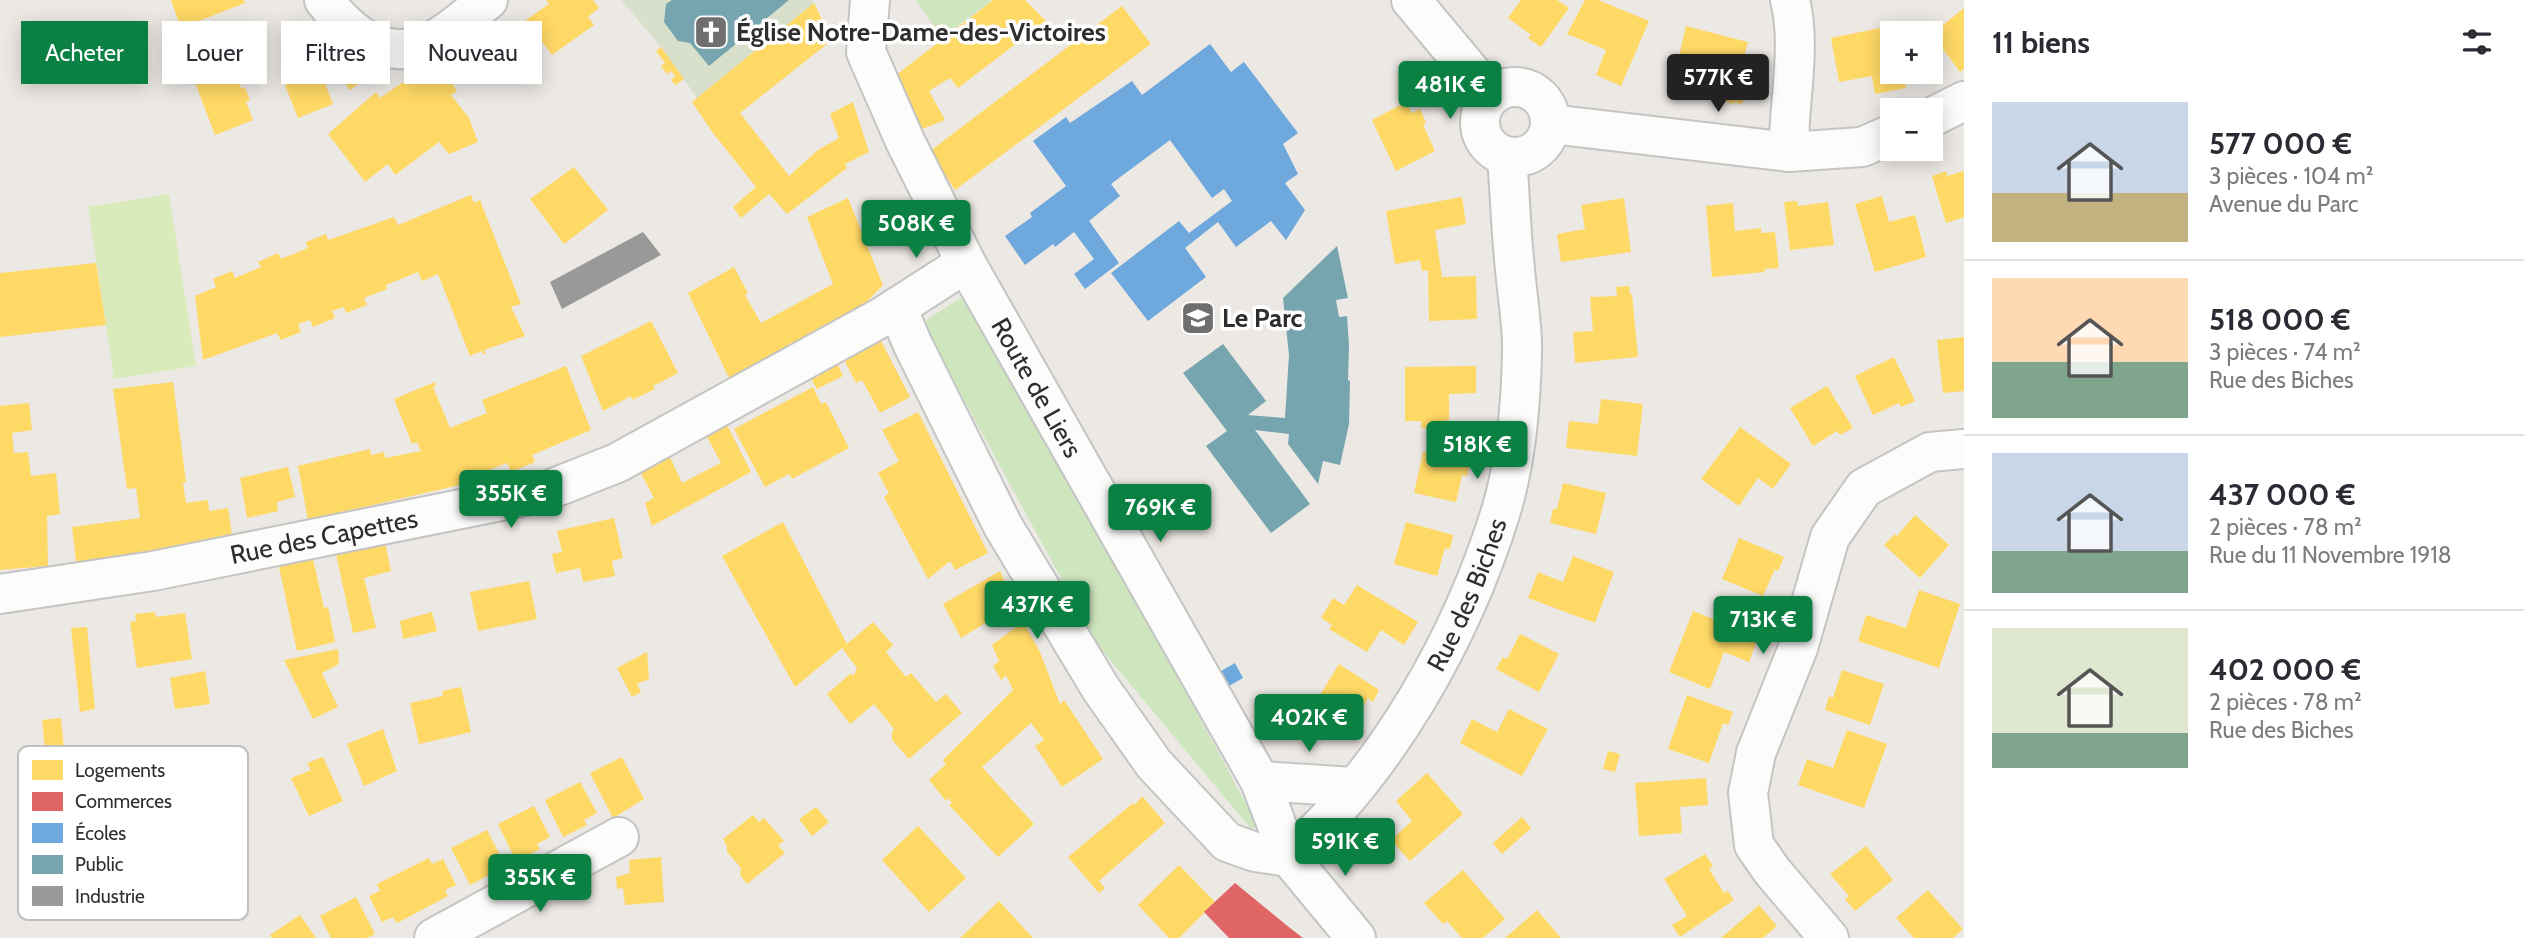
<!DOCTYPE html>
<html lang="fr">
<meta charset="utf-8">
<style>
body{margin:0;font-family:Cabin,sans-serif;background:#f7f7f7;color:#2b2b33;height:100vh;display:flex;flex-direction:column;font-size:26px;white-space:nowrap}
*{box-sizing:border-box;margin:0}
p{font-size:23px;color:#7c7c81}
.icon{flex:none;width:38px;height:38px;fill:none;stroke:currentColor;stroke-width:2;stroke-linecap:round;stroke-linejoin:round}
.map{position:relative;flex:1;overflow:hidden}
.side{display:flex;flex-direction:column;background:#fff;width:560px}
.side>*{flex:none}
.hud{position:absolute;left:21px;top:21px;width:665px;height:63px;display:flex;gap:14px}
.tools{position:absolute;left:1880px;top:21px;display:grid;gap:14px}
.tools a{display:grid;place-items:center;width:63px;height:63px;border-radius:0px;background:#fff;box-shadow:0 4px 18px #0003;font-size:35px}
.price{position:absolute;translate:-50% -60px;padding:0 16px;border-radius:7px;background:#0b8043;color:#fff;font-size:23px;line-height:46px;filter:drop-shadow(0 2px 4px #0008)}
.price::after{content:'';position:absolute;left:50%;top:42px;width:21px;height:16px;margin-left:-10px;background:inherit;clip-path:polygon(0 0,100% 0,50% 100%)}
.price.selected{background:#222;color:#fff}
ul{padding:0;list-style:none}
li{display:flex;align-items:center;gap:21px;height:175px;padding:0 28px}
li+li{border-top:2px solid #e1e1e2}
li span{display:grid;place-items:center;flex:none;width:196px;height:140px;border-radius:0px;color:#555}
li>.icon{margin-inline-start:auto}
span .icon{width:84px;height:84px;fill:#fffc;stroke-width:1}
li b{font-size:30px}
h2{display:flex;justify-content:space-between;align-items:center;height:84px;padding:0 28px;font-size:30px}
.tag{padding:0 24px;border-radius:0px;background:#fff;box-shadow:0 4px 18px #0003;font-size:24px;line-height:63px}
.tag.selected{background:#0b8043;color:#fff}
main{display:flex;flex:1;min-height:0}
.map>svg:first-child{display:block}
.green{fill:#cee6be}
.cemetery{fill:#d8e0cc}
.pitch{fill:#d9eabb}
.homes{fill:#ffd966}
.shops{fill:#e06666}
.schools{fill:#6fa8dc}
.public{fill:#76a5af}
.industry{fill:#999}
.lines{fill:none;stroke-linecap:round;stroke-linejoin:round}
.minor-casing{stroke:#c5c4c5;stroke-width:42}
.minor{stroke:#fcfcfb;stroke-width:38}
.labels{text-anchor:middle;stroke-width:7;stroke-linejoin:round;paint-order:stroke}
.poi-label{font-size:26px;font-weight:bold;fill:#2e2e2e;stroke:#fff;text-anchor:start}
.street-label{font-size:26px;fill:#2e2e2e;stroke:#fff}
.key{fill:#fff;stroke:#c0c0c0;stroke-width:2}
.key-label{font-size:19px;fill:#2e2e2e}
</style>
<main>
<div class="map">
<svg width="1964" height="938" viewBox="0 0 1964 938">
<rect width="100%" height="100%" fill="#ece8e4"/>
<path class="green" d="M916 0H992L942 38Z
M970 292 1258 826 1251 829 1097 644 922 323Z"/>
<path class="cemetery" d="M621 0H812L814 3 697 98 661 47Z"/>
<path class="pitch" d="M169 194 196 366 114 379 88 207Z"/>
<path class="homes" d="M171 0H244L245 3 181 28Z
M546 0H593L599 8 588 17 594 25 552 55 526 20 549 4Z
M993 0H1025L1046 21 958 88 950 78 929 91 945 120 917 131 891 79Z
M1521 0H1557L1569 8 1541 47 1528 38 1531 35 1508 18Z
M1585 0H1598L1649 21 1621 86 1596 75 1606 50 1567 34Z
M814 3 832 40 740 113 789 176 818 150 839 138 830 114 853 102 869 152 845 164 847 168 787 214 769 194 741 218 733 207 756 187 713 133 692 102Z
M1122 6 1151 44 955 190 930 151Z
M1964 8V69L1960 72 1932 34Z
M1895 25 1897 33H1892V72H1903L1906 88 1875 94 1872 76 1839 82 1831 38Z
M1686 26 1748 42 1739 77 1748 80 1742 104 1733 102V104L1704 96 1708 78 1676 70Z
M661 47 684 79 675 85 671 80 675 76 671 71 667 74 661 66 665 63 656 51Z
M342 51 364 80 350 90 328 62Z
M226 59 231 73 235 72 241 88H245L250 100 246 102 253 120 215 135 191 72Z
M435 60 457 91 451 95 469 118 478 142 449 154 439 142 395 175 388 164 365 182 328 134 376 92 380 98Z
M320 71 333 104 298 118 285 85Z
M1406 102 1412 113 1420 109 1426 123 1423 125 1435 151 1396 171 1372 120Z
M574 167 608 210 564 244 530 199Z
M1946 171 1947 176 1964 171V217L1946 223 1932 176Z
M471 195 474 203 480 200 521 304 511 307 525 336 484 350 486 353 483 354 482 351 470 356 438 274 422 281 418 272 386 285 387 289 364 298 367 305 346 313 344 307 332 311 335 318 313 327 310 320 298 324 301 332 281 340 277 333 203 360 195 296 216 287 213 279 232 271 235 278 261 267 258 262 278 253 281 259 308 248 306 242 326 234 328 240 394 217 398 225Z
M1882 196 1889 222 1915 215 1926 257 1875 272 1855 204Z
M1462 197 1466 224 1435 230 1442 277 1476 276 1477 319 1429 321 1428 270 1422 271 1420 260 1395 264 1386 211Z
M848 198 883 285 853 316 730 380 688 293 734 267 748 293 745 295 761 323 833 284 807 217Z
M1624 198 1631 252 1561 262 1557 234 1585 229 1581 205Z
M1797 201 1798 206 1828 202 1834 245 1790 250 1784 202Z
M1733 203 1735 231 1761 228V233L1775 232 1779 268 1764 269 1765 272 1712 277 1706 206Z
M96 263 106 325 0 337V273Z
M1629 286 1630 294H1632L1638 357 1575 363 1573 332 1593 331 1590 297 1617 296 1616 287Z
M651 321 678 373 653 386 655 389 632 400 631 396 603 411 581 356Z
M1964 337V391L1943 393 1937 340Z
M881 341 910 397 880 413 862 380 856 383 844 360Z
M1894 357 1915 401 1901 407 1899 403 1873 415 1855 376Z
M837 363 843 376 817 389 810 377Z
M566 366 591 430 532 455 535 462 511 472 507 463 463 480 464 484 308 520 298 466 370 449 371 455 384 452 385 458 421 451 417 442 412 444 394 399 435 382 436 386 433 387 450 428 487 413 482 400Z
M1476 366V393L1449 394V420H1446V428H1421V421H1405V367Z
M173 382 186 482 183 483 186 503 208 500 209 511 228 508 233 542 76 562 72 527 140 518 136 488 127 489 113 389Z
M1827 386 1853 428 1840 435 1837 431 1813 446 1790 408Z
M813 387 821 404 826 402 849 448 792 479 789 474 765 487 734 429Z
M1601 399 1643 404 1637 456 1566 448 1569 421 1598 424Z
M29 403 32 430 12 433 14 453 28 452 31 476 56 473 60 514 47 516 48 566 0 570V406Z
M918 412 988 553 955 570 950 561 928 579 884 497 889 493 878 473 899 461 882 430Z
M725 421 751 472 652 526 645 503 654 498 637 466 667 451 682 483 721 463 704 431Z
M1740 427 1791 464 1773 489 1758 478 1739 506 1701 479Z
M1423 452 1470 463 1467 476 1462 475 1456 502 1414 493Z
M288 467 295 497 277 502 278 511 247 518 240 478Z
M1563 483 1606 493 1596 534 1550 523 1553 509H1557Z
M1915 515 1949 545 1920 578 1884 545 1895 534 1897 536Z
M614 518 623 558 612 561 615 576 583 582 580 568 556 573 552 554 562 552 557 531Z
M783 522 847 644 873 622 893 645 886 652 906 677 911 673 936 702 946 694 962 713 909 759 892 740V732L894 729 874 704 850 724 827 694 850 674 854 675 857 668 842 648 795 687 722 556Z
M1406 522 1453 535 1450 549 1445 548 1437 576 1394 564Z
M1739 538 1784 557 1778 571 1775 569 1763 596 1722 579Z
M385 542 391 571 364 578 376 628 353 633 336 554Z
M1573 556 1614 572 1595 623 1528 598 1538 572 1563 582Z
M313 559 324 608 328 607 335 642 297 651 279 567Z
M1000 571 1015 605 961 638 943 604Z
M529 581 537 619 478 631 470 592Z
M1357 585 1418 622 1404 645 1381 630 1367 652 1329 629 1332 625 1321 618 1333 598 1344 605Z
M1919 590 1960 604 1939 668 1858 641 1866 615 1906 628Z
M1693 611 1758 637 1749 662 1724 652 1710 689 1669 672Z
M155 612 156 617 185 613 192 659 137 668 130 622 136 621 135 614Z
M432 612 437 631 403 639 400 621Z
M1023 622 1040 652 1060 704 1064 700 1103 759 1062 787 1035 746 1044 740 1031 723 982 767 1034 824 998 857 949 805 952 803 948 798 946 801 929 780 946 764 943 760 1013 690 1006 675 1001 680 993 666 999 661 992 645Z
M87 627 95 709 80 712 71 628Z
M1520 634 1559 654 1539 692 1496 669 1503 657 1507 659Z
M338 649 339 664 322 673 338 707 313 719 284 660Z
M647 652 649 679 637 684 641 692 632 697 617 668Z
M1339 664 1379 690 1373 702 1368 698 1346 735 1309 713Z
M1842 670 1884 684 1870 725 1825 710 1829 696 1833 698Z
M205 671 210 704 175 709 170 678Z
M461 687 471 732 419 744 410 703 443 696 442 691Z
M1687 695 1733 712 1728 725 1723 723 1709 763 1668 749Z
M1509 709 1548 729 1522 776 1460 743 1472 719 1497 732Z
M61 718 66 769 47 771 42 720Z
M383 729 397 771 364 786 347 744Z
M1847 730 1887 744 1864 808 1798 785 1807 759 1833 768Z
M1608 751 1620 754 1615 772 1603 769Z
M323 757 343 801 309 816 291 778 311 770 307 763Z
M622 757 644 799 613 818 590 773Z
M1427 773 1463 814 1410 861 1391 840 1412 821 1396 801Z
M1706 778 1708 805 1680 807 1682 833 1639 836 1635 783Z
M580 782 597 813 584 820 587 825 563 837 545 800Z
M1142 796 1165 823 1099 881 1105 888 1099 893 1068 857 1133 803 1135 805Z
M534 806 550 837 537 844 540 849 516 861 498 824Z
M816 807 829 822 812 836 799 819Z
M753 815 759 822 764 818 784 841 778 845 785 853 747 884 740 875 741 868 727 852V846L723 839Z
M1522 817 1531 828 1502 854 1493 843Z
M918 826 966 878 929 912 882 860Z
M487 830 503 861 490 868 493 873 470 885 451 848Z
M1866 846 1893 880 1855 911 1845 899 1849 896 1830 874Z
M1705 854 1713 866 1709 869 1724 893 1728 891 1734 900 1680 937 1672 925 1687 916 1664 879Z
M661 857 664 902 625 905 623 888 617 889 616 877 630 873 629 860Z
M429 858 432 864 443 859 456 885 445 890 448 896 397 923 393 917 382 922 369 896 380 891 377 884Z
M1179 865 1215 902 1179 938H1169L1138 905Z
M1463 870 1505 919 1483 938H1462L1447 921 1443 924 1424 903Z
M1928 890 1963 929 1953 938H1914L1896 918Z
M356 897 375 934 367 938H331L320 916Z
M999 901 1033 938H960Z
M1759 905 1777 926 1763 938H1721Z
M1537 910 1561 938H1505Z
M300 915 316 938H272L270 935Z"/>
<path class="shops" d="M1235 883 1290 928 1303 938H1229L1204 912Z"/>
<path class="schools" d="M1210 44 1231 72 1244 62 1298 133 1283 144 1298 174 1285 183 1305 210 1286 240 1271 221 1236 247 1218 222 1185 248 1206 277 1148 321 1111 273 1179 221 1189 233 1232 201 1224 189 1212 198 1170 140 1111 184 1120 196 1089 221 1119 263 1085 289 1074 274 1094 259 1074 232 1055 247 1053 244 1025 265 1005 236 1032 217 1030 213 1066 186 1033 141 1066 117 1070 123 1132 81 1142 95Z
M1235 663 1243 678 1229 686 1221 671Z"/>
<path class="public" d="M672 0H789L709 66 690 43 678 41 664 22 666 4Z
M1337 246 1348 298 1336 300 1339 317 1347 316 1349 346 1348 380 1350 381 1349 424 1340 465 1323 461 1318 484 1288 444 1289 434 1255 430 1310 504 1271 533 1206 446 1227 431 1183 373 1223 344 1266 401 1248 415 1285 418 1289 355 1283 298Z"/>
<path class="industry" d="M643 232 661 255 562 309 550 282Z"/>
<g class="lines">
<g class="minor-casing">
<g id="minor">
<path d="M324 0C350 34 385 63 430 42 451 32 470 13 488 0"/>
<path id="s1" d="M870 0 866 52 905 141 966 263 1260 781 1289 857 1356 938"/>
<path d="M1411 0 1491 96"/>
<circle cx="1515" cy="122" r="35"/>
<path d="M1930 118 1964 101"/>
<path d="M1551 124 1789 152 1862 147 1892 134"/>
<path d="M1789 152C1788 103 1802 48 1790 0"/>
<path d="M897 307 912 343 1003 526 1101 689 1154 764 1227 842 1255 852 1289 857"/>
<path id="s2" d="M0 594 153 571 541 493 617 463 882 317 966 263"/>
<path d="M1260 781 1354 787"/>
<path id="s3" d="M1289 857C1388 769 1462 637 1501 511 1516 461 1521 406 1522 353 1523 326 1517 296 1515 269 1511 232 1510 194 1507 157"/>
<path d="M434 938 619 837"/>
<path d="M1829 938 1772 871 1754 845 1748 793 1756 753 1798 648 1830 537 1864 488 1930 452 1964 449"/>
</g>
</g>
<use href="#minor" class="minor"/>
</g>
<defs>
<g id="church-square" transform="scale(1.75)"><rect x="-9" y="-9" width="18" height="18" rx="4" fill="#706f6e" stroke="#fff"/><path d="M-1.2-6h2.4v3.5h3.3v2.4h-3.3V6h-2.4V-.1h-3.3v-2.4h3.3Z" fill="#fff"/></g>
<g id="school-square" transform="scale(1.75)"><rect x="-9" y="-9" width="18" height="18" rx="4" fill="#706f6e" stroke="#fff"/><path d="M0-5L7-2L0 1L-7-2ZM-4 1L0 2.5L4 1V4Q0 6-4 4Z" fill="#fff"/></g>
</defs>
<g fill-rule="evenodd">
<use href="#church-square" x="711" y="32"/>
<use href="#school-square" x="1198" y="318"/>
</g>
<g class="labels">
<g class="poi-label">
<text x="736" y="41">Église Notre-Dame-des-Victoires</text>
<text x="1222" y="327">Le Parc</text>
</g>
<g class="street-label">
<text dy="9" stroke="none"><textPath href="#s1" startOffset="429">Route de Liers</textPath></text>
<text dy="9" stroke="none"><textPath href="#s2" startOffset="329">Rue des Capettes</textPath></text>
<text dy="9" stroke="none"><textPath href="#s3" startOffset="320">Rue des Biches</textPath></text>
</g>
</g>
<rect x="18" y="746" width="230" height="174" rx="10" class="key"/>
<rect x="32" y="760" width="31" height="20" fill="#ffd966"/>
<rect x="32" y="792" width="31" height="19" fill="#e06666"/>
<rect x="32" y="823" width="31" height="20" fill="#6fa8dc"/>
<rect x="32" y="855" width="31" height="19" fill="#76a5af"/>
<rect x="32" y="886" width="31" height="20" fill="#999"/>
<g class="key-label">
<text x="75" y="777">Logements</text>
<text x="75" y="808">Commerces</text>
<text x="75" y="840">Écoles</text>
<text x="75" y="871">Public</text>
<text x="75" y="903">Industrie</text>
</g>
</svg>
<div class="tools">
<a>+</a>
<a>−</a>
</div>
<b class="price selected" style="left:1718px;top:114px">577K €</b>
<b class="price" style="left:1450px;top:121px">481K €</b>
<b class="price" style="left:916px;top:260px">508K €</b>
<b class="price" style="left:1477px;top:481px">518K €</b>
<b class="price" style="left:511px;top:530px">355K €</b>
<b class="price" style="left:1160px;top:544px">769K €</b>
<b class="price" style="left:1037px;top:641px">437K €</b>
<b class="price" style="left:1763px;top:656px">713K €</b>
<b class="price" style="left:1309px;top:754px">402K €</b>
<b class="price" style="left:1345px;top:878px">591K €</b>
<b class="price" style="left:540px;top:914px">355K €</b>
<div class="hud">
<a class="tag selected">Acheter</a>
<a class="tag">Louer</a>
<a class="tag">Filtres</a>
<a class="tag">Nouveau</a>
</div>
</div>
<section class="side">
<h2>11 biens<svg class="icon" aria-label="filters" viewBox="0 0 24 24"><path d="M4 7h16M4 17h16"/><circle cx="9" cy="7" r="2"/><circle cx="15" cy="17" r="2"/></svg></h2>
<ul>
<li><span style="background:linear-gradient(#c9d6e8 65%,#c2b280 0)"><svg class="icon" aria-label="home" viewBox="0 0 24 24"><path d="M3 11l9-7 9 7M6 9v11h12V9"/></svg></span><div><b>577 000 €</b><p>3 pièces · 104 m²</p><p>Avenue du Parc</p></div></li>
<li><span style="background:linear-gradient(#ffd9b3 60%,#7fa58c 0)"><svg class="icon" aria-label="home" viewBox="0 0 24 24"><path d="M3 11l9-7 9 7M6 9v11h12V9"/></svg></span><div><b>518 000 €</b><p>3 pièces · 74 m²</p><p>Rue des Biches</p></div></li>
<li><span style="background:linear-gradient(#c9d6e8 70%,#7fa58c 0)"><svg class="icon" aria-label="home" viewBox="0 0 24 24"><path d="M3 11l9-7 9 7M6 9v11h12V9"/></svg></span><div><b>437 000 €</b><p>2 pièces · 78 m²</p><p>Rue du 11 Novembre 1918</p></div></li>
<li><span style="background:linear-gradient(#dfe7d0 75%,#7fa58c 0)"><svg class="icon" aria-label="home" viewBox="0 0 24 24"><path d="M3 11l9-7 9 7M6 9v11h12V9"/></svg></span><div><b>402 000 €</b><p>2 pièces · 78 m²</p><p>Rue des Biches</p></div></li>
</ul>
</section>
</main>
